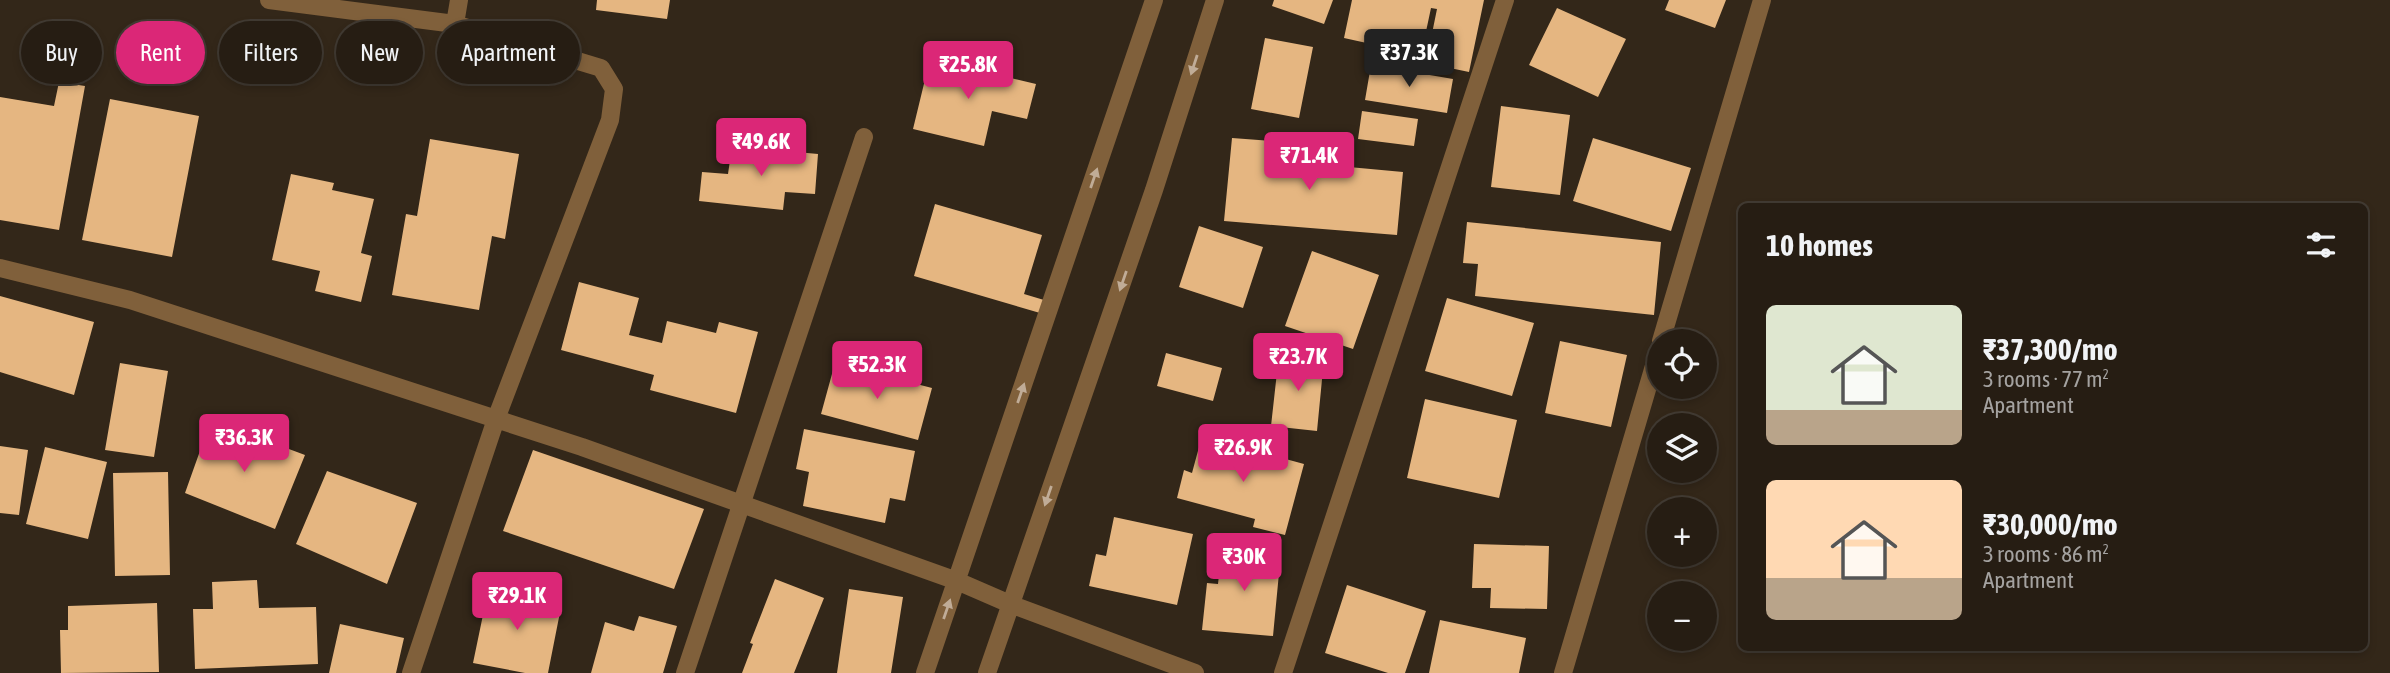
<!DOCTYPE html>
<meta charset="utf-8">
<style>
body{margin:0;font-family:"Asap Condensed",sans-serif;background:#322a21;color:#f1f3f6;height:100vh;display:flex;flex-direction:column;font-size:26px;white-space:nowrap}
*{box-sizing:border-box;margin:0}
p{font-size:23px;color:#a4a2a0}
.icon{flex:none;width:38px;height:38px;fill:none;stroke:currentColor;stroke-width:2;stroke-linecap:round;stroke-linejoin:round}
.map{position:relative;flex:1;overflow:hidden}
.sheet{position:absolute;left:1738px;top:203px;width:630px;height:448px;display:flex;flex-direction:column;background:#261d13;border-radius:10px;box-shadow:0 4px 10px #0003,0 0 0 2px #423b33}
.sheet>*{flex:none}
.top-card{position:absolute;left:21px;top:21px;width:665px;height:63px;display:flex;gap:14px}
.controls{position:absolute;left:1647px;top:329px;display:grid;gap:14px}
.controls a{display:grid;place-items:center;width:70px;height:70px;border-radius:50%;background:#261d13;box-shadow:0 4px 10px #0003,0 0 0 2px #423b33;font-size:35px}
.price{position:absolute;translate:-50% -60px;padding:0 16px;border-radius:7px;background:#db2777;color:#fff;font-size:23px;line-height:46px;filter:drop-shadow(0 2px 4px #0008)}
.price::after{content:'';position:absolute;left:50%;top:42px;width:21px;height:16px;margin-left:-10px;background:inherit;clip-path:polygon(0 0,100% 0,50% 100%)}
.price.current{background:#222;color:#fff}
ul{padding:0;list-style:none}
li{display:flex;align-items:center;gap:21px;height:175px;padding:0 28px}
li span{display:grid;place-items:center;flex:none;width:196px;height:140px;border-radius:10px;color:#555}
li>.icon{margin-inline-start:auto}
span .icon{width:84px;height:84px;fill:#fffc;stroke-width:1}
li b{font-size:30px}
h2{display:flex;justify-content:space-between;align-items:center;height:84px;padding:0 28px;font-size:30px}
.chip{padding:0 24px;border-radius:32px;background:#261d13;box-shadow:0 4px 10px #0003,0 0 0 2px #423b33;font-size:24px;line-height:63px}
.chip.current{background:#db2777;color:#fff}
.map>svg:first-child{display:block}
.building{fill:#e5b681}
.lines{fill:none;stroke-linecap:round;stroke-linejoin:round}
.minor{stroke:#80603b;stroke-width:18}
.oneway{fill:#c0ac97}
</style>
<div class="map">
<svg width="2390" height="673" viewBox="0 0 2390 673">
<rect width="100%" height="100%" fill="#332719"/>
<path class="building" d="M597 0H670L667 19 596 10Z
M1274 0H1333L1324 24 1272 6Z
M1352 0H1484L1469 72 1426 63 1437 9 1431 8 1421 55 1344 38Z
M1669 0H1726L1715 28 1665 10Z
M1557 8 1626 39 1598 97 1529 65Z
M1265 38 1313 47 1299 118 1251 109Z
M930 59 1036 84 1027 119 992 111 984 146 913 129Z
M1371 65 1453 79 1447 113 1365 100Z
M59 82 85 86 59 230 0 220V97L54 106Z
M110 99 199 116 172 257 82 240Z
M1501 106 1570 115 1560 195 1491 187Z
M1362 111 1418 119 1414 146 1358 139Z
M1232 138 1285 142 1284 161 1403 172 1397 235 1224 221Z
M1593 138 1691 168 1671 231 1573 201Z
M430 139 519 154 505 239 492 236 479 310 392 295 406 214 417 216Z
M732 146 818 154 815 194 785 192 783 210 699 201 702 172 728 174Z
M291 174 334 183 332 190 374 199 361 253 372 256 361 302 315 291 320 271 272 260Z
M935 204 1042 235 1024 294 1044 300 1040 313 914 276Z
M1467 222 1661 242 1654 315 1475 296 1478 264 1463 263Z
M1199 226 1263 247 1243 308 1179 287Z
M1312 251 1379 275 1353 349 1285 326Z
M579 282 639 298 629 335 662 343 667 321 716 333 719 322 758 332 736 413 650 390 654 375 561 350Z
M0 296 94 322 74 395 0 372Z
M1447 298 1534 323 1512 396 1425 371Z
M1560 341 1627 355 1611 427 1545 413Z
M1166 353 1222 368 1213 401 1157 386Z
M1279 354 1324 359 1317 431 1271 426Z
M120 363 168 371 154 457 105 450Z
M835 363 932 388 918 440 821 414Z
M1425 399 1517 420 1499 498 1407 478Z
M211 420 305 455 275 529 185 493Z
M804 429 915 451 905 501 890 498 885 523 803 506 809 472 796 469Z
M1202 436 1304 464 1285 535 1253 527 1255 519 1177 498 1184 470 1192 473Z
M0 446 28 450 19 515 0 513Z
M45 447 107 462 88 539 26 524Z
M533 450 704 509 674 589 503 531Z
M327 471 417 503 387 584 296 544Z
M168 472 170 575 115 576 113 473Z
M1114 517 1193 534 1177 605 1089 586 1096 554 1106 556Z
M1474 544 1549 546 1547 609 1490 608 1491 588H1472Z
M1222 547 1281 552 1273 636 1202 630 1207 583 1218 584Z
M775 579 824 598 794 673H742L753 644 750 643Z
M257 580 259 608 316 607 318 664 195 669 193 609H213L212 582Z
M1347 585 1426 611 1405 673H1388L1325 653Z
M489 586 562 602 548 673H525L473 663Z
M849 589 903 597 891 673H837Z
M157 603 159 672 61 673 60 630H68V606Z
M639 616 677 626 663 673H591L605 622 634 631Z
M1440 620 1526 638 1519 673H1429Z
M340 624 404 638 396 673H329Z"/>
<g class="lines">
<path class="minor" d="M269 0 455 24 601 68 614 89 610 120 496 419 411 673
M455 24 459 0
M0 268 130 300 582 447 957 581 1010 604 1195 673
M1661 341 1762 0
M685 673 864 137
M925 673 1154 0
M987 673 1154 190 1215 0
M1283 673 1505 0
M1563 673 1659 349"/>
</g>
<defs><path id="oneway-solid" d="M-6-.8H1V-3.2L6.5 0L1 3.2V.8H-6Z" transform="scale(1.75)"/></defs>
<g class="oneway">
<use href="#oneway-solid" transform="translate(1194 65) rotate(108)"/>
<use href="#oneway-solid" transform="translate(1094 178) rotate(-71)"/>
<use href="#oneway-solid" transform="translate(1123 281) rotate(109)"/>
<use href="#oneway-solid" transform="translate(1021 393) rotate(-71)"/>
<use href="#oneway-solid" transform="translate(1048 496) rotate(109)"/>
<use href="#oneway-solid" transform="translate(947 609) rotate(-71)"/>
</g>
</svg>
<div class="controls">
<a><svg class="icon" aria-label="locate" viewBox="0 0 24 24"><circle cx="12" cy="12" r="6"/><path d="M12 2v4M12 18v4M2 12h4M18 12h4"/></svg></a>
<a><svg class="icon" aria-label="layers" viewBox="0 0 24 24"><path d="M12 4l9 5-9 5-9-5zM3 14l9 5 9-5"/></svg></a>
<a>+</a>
<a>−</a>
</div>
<b class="price current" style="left:1409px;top:89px">₹37.3K</b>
<b class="price" style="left:968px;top:101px">₹25.8K</b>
<b class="price" style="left:761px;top:178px">₹49.6K</b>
<b class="price" style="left:1309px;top:192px">₹71.4K</b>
<b class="price" style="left:1298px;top:393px">₹23.7K</b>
<b class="price" style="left:877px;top:401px">₹52.3K</b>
<b class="price" style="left:244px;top:474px">₹36.3K</b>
<b class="price" style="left:1243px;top:484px">₹26.9K</b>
<b class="price" style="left:1244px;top:593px">₹30K</b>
<b class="price" style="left:517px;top:632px">₹29.1K</b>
<div class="top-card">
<a class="chip">Buy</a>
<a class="chip current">Rent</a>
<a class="chip">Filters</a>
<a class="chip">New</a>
<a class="chip">Apartment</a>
</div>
<section class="sheet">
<h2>10 homes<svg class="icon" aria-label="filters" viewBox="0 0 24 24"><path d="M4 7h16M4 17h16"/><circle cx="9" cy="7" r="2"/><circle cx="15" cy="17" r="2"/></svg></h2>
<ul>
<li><span style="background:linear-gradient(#dfe7d0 75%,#b9a48a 0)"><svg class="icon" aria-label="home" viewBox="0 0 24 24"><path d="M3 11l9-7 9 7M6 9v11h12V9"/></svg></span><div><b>₹37,300/mo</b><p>3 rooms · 77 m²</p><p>Apartment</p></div></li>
<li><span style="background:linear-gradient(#ffd9b3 70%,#b9a48a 0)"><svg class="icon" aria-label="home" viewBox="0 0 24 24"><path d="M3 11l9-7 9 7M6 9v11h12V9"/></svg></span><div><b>₹30,000/mo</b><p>3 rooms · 86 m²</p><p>Apartment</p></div></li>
</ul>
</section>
</div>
